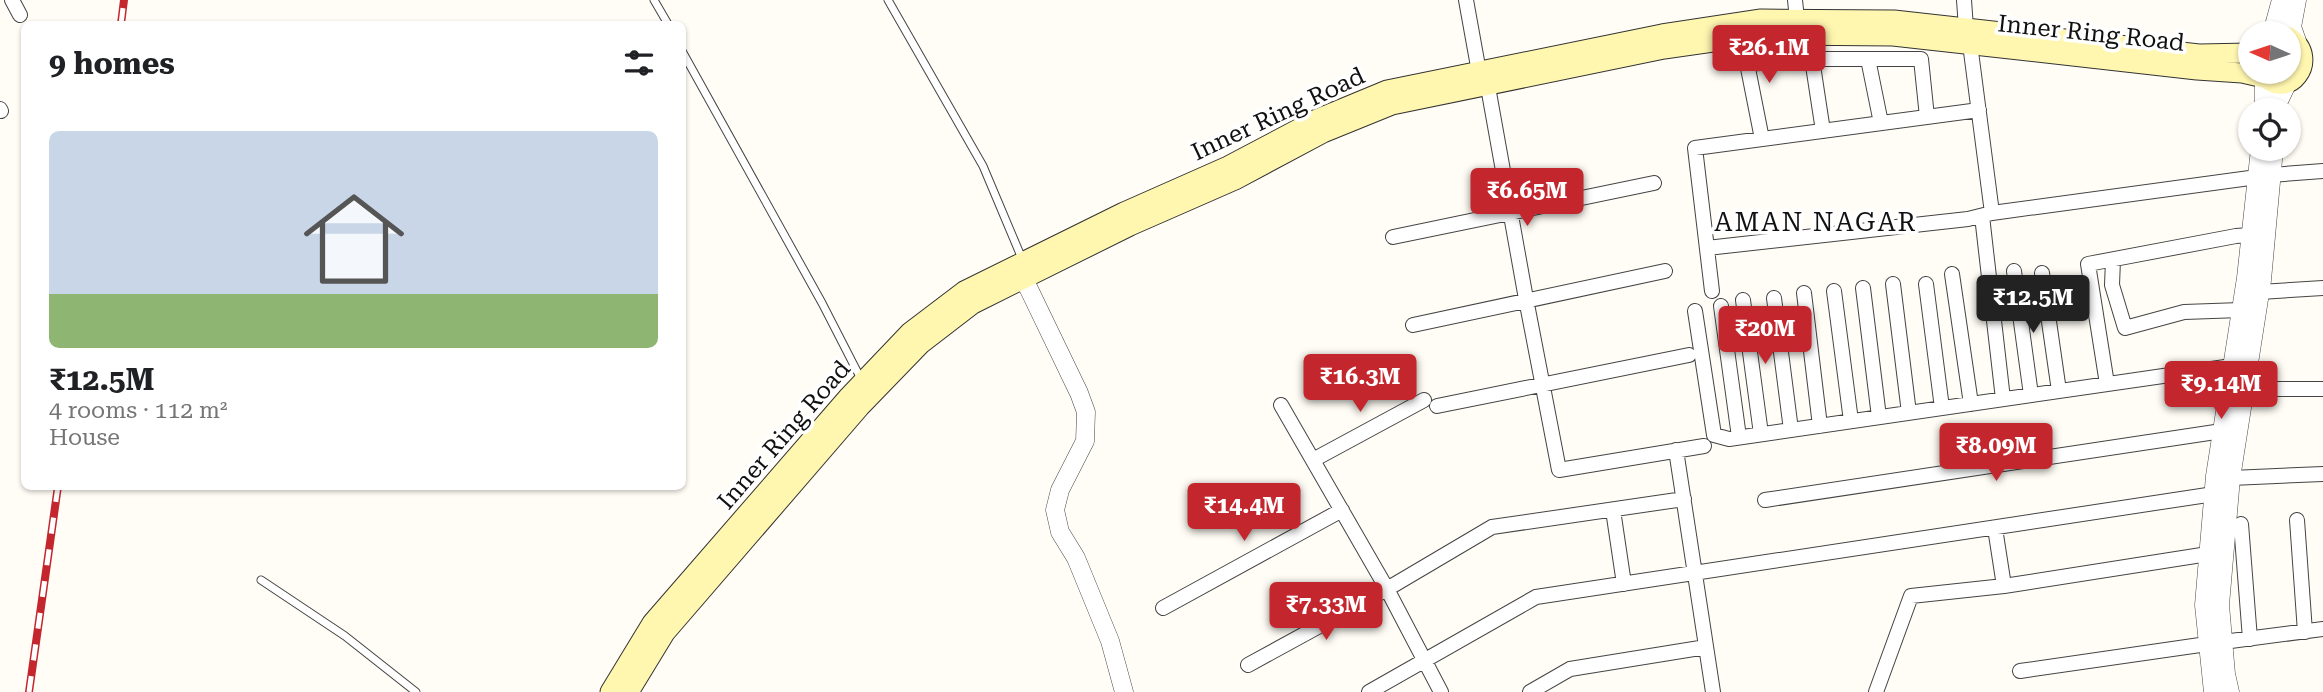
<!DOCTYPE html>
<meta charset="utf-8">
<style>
body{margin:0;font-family:"Roboto Serif",serif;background:#f6f6f6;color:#202124;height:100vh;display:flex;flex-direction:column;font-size:26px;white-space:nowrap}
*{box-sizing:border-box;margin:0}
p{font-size:23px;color:#757577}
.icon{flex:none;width:38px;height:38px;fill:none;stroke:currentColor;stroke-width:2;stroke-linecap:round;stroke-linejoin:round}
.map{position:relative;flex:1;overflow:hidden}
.drawer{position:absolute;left:21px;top:21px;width:665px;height:469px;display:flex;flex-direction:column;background:#fff;border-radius:10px;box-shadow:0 2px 5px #0004}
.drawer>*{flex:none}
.needle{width:46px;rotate:273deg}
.buttons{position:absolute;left:2238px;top:21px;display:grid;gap:14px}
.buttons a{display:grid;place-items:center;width:63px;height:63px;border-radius:50%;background:#fff;box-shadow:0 2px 5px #0004;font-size:35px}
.price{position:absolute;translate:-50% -60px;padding:0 16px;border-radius:7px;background:#c4262e;color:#fff;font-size:23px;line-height:46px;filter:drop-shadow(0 2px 4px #0008)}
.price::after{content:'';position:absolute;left:50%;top:42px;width:21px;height:16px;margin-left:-10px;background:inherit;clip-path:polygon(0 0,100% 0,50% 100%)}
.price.on{background:#222;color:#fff}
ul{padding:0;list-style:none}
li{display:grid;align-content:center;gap:14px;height:371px;padding:0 28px}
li+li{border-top:2px solid #e0e0e0}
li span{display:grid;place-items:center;height:217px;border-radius:10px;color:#555}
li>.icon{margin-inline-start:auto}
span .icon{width:126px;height:126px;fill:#fffc;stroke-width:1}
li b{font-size:30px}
h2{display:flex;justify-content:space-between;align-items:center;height:84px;padding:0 28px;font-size:30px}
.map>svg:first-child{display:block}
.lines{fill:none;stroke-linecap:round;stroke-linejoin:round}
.service-casing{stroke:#444;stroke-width:9}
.minor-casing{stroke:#444;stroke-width:16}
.tertiary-casing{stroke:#444;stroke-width:19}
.secondary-casing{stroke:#333;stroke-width:21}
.service{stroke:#fff;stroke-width:7}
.minor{stroke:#fff;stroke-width:14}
.tertiary{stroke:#fff;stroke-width:18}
.secondary{stroke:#fff6b0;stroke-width:19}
.rail-casing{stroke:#c4262e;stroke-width:8}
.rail{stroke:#fff;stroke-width:5;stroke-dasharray:16;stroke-linecap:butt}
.labels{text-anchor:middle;stroke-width:7;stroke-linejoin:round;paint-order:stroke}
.street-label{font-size:24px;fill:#111;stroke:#fff}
.neighbourhood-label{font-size:26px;letter-spacing:2px;fill:#111;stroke:#fff}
</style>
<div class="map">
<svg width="2323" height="692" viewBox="0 0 2323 692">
<rect width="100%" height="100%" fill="#fffdf5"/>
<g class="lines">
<g class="service-casing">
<path id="service" d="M654 0 668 24
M888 0 983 166 1023 261
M682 51 822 303 861 379
M261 580 345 636 416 692"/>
</g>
<g class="minor-casing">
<path id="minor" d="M12 0 20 15
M1466 0 1479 72
M1795 0 1797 19
M1964 0 1966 28
M1742 38 1762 139
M1970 44 1992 213
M1812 59 1823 131
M1868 59 1881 123
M1747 64 1812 59H1921L1927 117
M1488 87 1526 299 1559 470 1704 446
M0 109 1 111
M2271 175 2323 171
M1982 216 2003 399
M1393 237 1654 183
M1707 248 1968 219 1992 213 2257 177
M2113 260 2112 285 2125 328 2184 312 2241 310
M2014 271 2031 395
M2042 273 2059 391
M1952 274 1971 404
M1893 284 1909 413
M1926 284 1942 408
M1863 288 1879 417
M1712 291 1695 148 1979 110
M1834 291 1851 421
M2260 292 2323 288
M1804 293 1820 426
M1774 298 1791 430
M1743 300 1761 434
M1721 306 1739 437
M1695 311 1714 435 1729 439 2232 366
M1413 325 1665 271
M2107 384 2088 264 2236 236 2250 235
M2245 389H2323
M1281 405 1387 589 1441 692
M1437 406 1689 355
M1676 450 1713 692
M1313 460 1424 400
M2231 478 2323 474
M1765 500 2222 431
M1613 510 1624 584
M2297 520 2305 632
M2241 524 2250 639
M1995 528 2004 586
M1163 608 1342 510
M2223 642 2323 629
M1248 665 1387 589 1492 527 1684 499
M2020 671 2207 644
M1369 692 1536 597 2214 494
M1530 692 1570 669 1706 647
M1876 692 1911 596 2004 586 2208 554"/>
</g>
<g class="tertiary-casing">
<path id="tertiary" d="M2297 0 2292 27 2297 41
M2272 33 2281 0
M2264 110V78
M2277 110 2278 103 2287 84
M1024 279 1079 393 1086 412 1085 441 1060 490 1055 510 1060 532 1076 558 1110 641 1124 692
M2213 692 2204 605 2215 476 2246 278 2260 149
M2230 692 2226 674 2220 605 2231 478 2262 280 2274 149"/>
</g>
<g class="secondary-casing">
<path id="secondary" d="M2260 72C2287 107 2323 58 2289 37
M610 692 652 623 849 396 910 332 964 291 1124 212 1228 166 1317 119 1387 90 1662 34 1761 19 1894 20 2199 54 2250 53
M629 692 665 633 860 407 921 344 973 304 1130 226 1235 180 1323 133 1392 105 1664 49 1762 35 1893 36 2197 70 2242 73 2264 78"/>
</g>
<use href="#service" class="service"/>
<use href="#minor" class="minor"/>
<use href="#tertiary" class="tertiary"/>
<use href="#secondary" class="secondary"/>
<g class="rail-casing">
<path id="rail" d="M121 24 124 0
M29 692 58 486"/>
</g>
<use href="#rail" class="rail"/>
</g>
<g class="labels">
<g class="street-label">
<text transform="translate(2091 33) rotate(6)" y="8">Inner Ring Road</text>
<text transform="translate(1278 114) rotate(-25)" y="8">Inner Ring Road</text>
<text transform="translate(784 435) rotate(-49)" y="8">Inner Ring Road</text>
</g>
<g class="neighbourhood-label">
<text x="1816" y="231">AMAN NAGAR</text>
</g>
</g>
</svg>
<div class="buttons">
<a><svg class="needle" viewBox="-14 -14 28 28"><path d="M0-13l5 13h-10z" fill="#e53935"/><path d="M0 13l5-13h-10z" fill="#757577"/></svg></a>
<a><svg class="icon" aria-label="locate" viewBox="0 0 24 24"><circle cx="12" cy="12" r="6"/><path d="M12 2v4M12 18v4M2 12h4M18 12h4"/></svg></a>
</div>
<b class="price" style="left:1769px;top:85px">₹26.1M</b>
<b class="price" style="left:1527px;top:228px">₹6.65M</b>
<b class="price on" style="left:2033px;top:335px">₹12.5M</b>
<b class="price" style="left:1765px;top:366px">₹20M</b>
<b class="price" style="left:1360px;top:414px">₹16.3M</b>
<b class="price" style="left:2221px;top:421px">₹9.14M</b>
<b class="price" style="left:1996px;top:483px">₹8.09M</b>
<b class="price" style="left:1244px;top:543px">₹14.4M</b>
<b class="price" style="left:1326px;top:642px">₹7.33M</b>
<section class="drawer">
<h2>9 homes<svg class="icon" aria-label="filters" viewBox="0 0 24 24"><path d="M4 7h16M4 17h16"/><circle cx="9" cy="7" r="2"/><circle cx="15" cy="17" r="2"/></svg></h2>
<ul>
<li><span style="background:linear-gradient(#c9d6e8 75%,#8fb573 0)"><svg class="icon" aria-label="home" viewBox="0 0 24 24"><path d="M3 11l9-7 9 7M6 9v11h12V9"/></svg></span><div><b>₹12.5M</b><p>4 rooms · 112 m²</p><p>House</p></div></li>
</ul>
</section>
</div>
